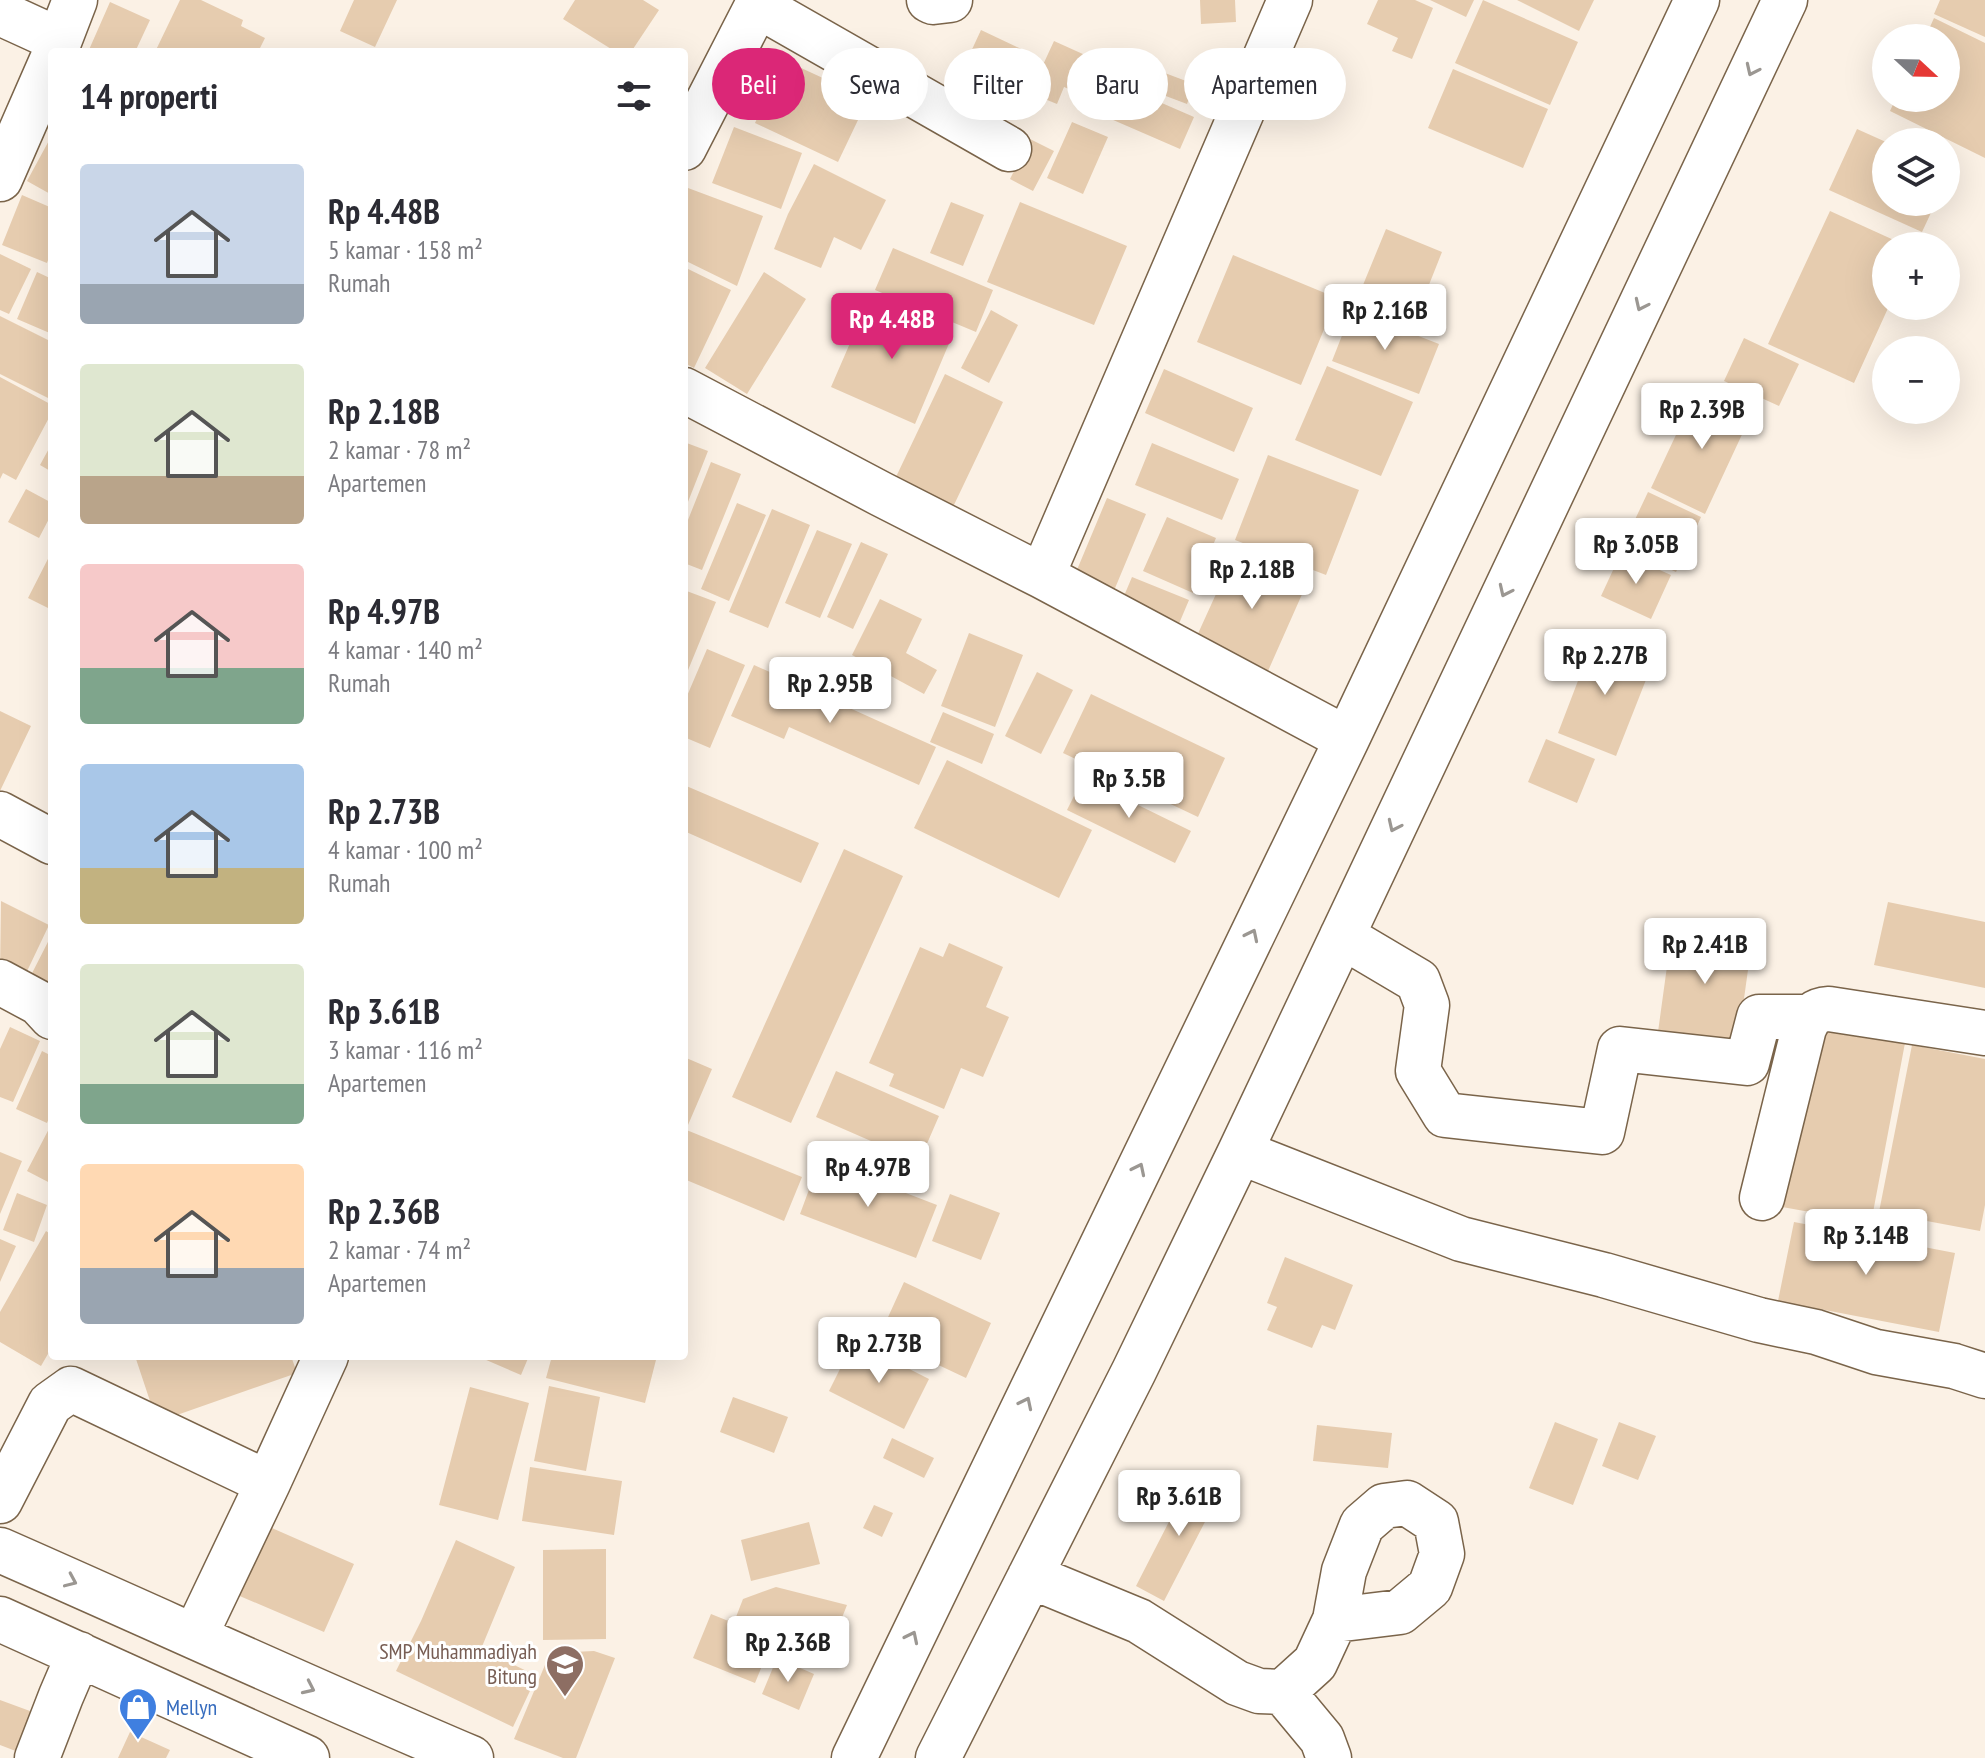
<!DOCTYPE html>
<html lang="id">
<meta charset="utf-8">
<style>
body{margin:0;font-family:"PT Sans Narrow",sans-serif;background:#f2f2f3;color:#2b2b33;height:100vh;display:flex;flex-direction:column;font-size:30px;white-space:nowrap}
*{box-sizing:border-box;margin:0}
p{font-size:26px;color:#7c7c81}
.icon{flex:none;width:44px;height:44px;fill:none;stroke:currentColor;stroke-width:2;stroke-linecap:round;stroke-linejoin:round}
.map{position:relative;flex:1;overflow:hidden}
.sheet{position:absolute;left:48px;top:48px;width:640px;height:1312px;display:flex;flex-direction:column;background:#fff;border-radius:8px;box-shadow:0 8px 32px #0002}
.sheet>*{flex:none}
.top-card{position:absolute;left:712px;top:48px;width:760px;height:72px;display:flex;gap:16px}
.needle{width:52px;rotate:112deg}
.controls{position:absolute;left:1872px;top:24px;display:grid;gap:16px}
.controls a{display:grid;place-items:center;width:88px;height:88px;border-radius:50%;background:#fff;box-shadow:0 8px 32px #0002;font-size:40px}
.price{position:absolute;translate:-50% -68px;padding:0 18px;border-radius:8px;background:#fff;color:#222;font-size:26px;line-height:52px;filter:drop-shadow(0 2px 4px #0008)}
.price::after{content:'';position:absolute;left:50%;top:48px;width:24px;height:18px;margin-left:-12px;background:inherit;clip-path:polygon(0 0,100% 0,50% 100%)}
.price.current{background:#db2777;color:#fff}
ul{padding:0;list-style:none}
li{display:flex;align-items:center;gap:24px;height:200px;padding:0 32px}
li span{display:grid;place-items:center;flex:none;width:224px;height:160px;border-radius:8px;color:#555}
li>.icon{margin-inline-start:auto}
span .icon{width:96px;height:96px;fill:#fffc;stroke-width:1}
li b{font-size:34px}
h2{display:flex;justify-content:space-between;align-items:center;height:96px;padding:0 32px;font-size:34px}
.pill{padding:0 28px;border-radius:36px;background:#fff;box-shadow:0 8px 32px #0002;font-size:28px;line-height:72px}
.pill.current{background:#db2777;color:#fff}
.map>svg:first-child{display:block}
.building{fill:#e6ccaf}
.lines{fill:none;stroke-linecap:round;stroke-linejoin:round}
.minor-casing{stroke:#7a644a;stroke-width:47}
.minor{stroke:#fff;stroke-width:44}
.oneway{stroke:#9b9792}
.labels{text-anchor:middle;stroke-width:6;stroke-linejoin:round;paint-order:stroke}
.education-label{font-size:22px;fill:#785e54;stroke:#fff;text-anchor:end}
.shop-label{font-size:22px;fill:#366cbe;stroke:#fff;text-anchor:start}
</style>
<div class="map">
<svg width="1985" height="1758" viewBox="0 0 1985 1758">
<rect width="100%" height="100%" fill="#fbf1e5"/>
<path class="building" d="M180 0H201L243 20 241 26 265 38 258 52H155Z
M354 0H397L375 47 340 31Z
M575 0H643L659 10 631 52H616L563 19Z
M1200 0H1235L1236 22 1201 24Z
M1378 0H1415L1433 8 1412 59 1392 51 1398 38 1367 24Z
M1430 0H1474L1466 17Z
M1483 0 1578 42 1550 105 1455 63Z
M1517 0H1594L1579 31Z
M1940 0H1985V37L1934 14Z
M110 2 150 20 135 52H88Z
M1934 18 1985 43V158L1890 111 1896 98H1946V38H1925Z
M981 30 1034 55 1015 96 962 71Z
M1054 41 1116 69 1102 103 1064 87 1057 104 1030 93 1040 66 1042 67Z
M784 60 868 99 838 162 755 123Z
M1141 64 1194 84 1187 104 1134 84Z
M1453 69 1548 109 1523 168 1428 128Z
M1118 84 1194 117 1180 149 1104 116Z
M1072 122 1108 137 1083 194 1047 178Z
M734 127 802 153 781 209 712 183Z
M1857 129 1886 142V202H1936L1922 232 1829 190Z
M52 135V195L27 181Z
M1030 139 1054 151 1033 191 1010 179Z
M814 164 886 200 861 250 834 237 821 268 774 249 788 214Z
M688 188 763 216 737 286 684 260V197Z
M22 195 52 208V249L47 263 2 245Z
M951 202 984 215 963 266 930 253Z
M1020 202 1127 246 1094 325 987 282Z
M1830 211 1907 246H1886V306H1889L1854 383 1768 344Z
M1386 229 1442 252 1413 325 1356 302Z
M893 248 993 290 976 332 875 290Z
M0 254 31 269 9 314 0 310Z
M1233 255 1337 298 1301 385 1197 342Z
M684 267 731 290 694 368 684 363Z
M37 272 52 279V334L17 319Z
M764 272 806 299 747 394 705 368Z
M870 297 953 334 915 424 831 387Z
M991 310 1018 325 989 383 961 368Z
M1352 310 1439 344 1419 394 1332 361Z
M0 316 52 342V400L0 374Z
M1744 338 1799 364 1779 406 1724 381Z
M1327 366 1413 402 1381 476 1295 440Z
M1164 369 1253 408 1234 452 1145 413Z
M945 374 1003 402 953 507 895 479Z
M0 377 52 405V412L16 480 3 473 0 479Z
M1698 388 1752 413 1705 514 1651 488Z
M684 442 708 451 684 512Z
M52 443V472L40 465Z
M1152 443 1239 479 1222 520 1135 485Z
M1268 455 1359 490 1326 575 1235 540Z
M711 462 741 474 702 570 684 563V530Z
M26 489 52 503V513L39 538 8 522Z
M1648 492 1701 517 1676 572 1622 547Z
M1107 498 1146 514 1113 593 1074 577Z
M737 503 766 515 729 601 701 589Z
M772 509 810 525 768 628 729 612Z
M1167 517 1216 538 1193 593 1143 571Z
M817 530 852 544 820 618 785 603Z
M861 542 888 554 853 629 827 617Z
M1236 550 1307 583 1268 671 1196 638Z
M52 551V610L28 598Z
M1621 553 1671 575 1651 619 1601 596Z
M1132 577 1189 600 1178 626 1121 603Z
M684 590 716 602 684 680Z
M880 599 922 619 906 653 937 670 924 694 852 655Z
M969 633 1023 655 995 727 941 706Z
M1594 639 1653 662 1616 756 1558 733Z
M707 649 745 665 710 748 684 737V703Z
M754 665 936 747 919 785 789 727 784 739 731 716Z
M1037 672 1073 690 1041 754 1005 736Z
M1091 694 1225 758 1198 817 1063 753Z
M0 711 31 726 0 791Z
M943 712 994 734 982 764 930 742Z
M1546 739 1595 759 1577 803 1528 782Z
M947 760 1092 830 1059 898 914 828Z
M1083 778 1191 831 1175 863 1067 810Z
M684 785 819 843 801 883 684 831Z
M844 849 903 876 791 1123 732 1097Z
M1 901 49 925 20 986 0 976Z
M1888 902 1985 922V988L1874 965Z
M1672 930 1752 941 1738 1042 1658 1032Z
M52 934V999L26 985Z
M949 943 1003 967 986 1007 1009 1017 983 1077 961 1068 944 1109 889 1086 894 1074 869 1063 920 947 943 957Z
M1810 1026 1905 1043 1871 1223 1777 1206Z
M10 1027 40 1041 13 1102 0 1097V1049Z
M1912 1045 1985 1059V1205L1980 1231 1879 1212Z
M42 1051 52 1056V1111L47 1123 16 1109Z
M684 1057 712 1069 688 1125 684 1123Z
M836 1071 939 1116 919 1162 816 1117Z
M52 1123V1184L27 1171Z
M684 1129 802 1177 784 1221 684 1179Z
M0 1152 22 1161 0 1214Z
M820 1160 937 1205 916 1258 800 1214Z
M17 1193 47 1205 34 1242 3 1230Z
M950 1194 1000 1213 981 1260 932 1241Z
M1794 1222 1955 1253 1939 1332 1778 1301Z
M46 1231 52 1235V1347L41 1366 0 1342V1312Z
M0 1239 16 1246 0 1282Z
M1285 1257 1353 1285 1335 1330 1322 1325 1312 1348 1267 1330 1277 1307 1267 1303Z
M904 1282 991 1323 966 1378 879 1337Z
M854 1341 929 1379 904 1429 829 1391Z
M135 1356H291L297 1373 157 1422Z
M477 1356H529L521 1375Z
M552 1356H657L645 1403 546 1378Z
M549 1386 600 1397 586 1471 534 1461Z
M470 1387 529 1403 498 1520 439 1505Z
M733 1397 788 1417 774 1453 720 1432Z
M1555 1422 1598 1439 1573 1505 1529 1488Z
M1619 1422 1656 1436 1638 1480 1602 1466Z
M1317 1425 1392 1433 1388 1468 1313 1461Z
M892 1438 934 1458 924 1478 883 1458Z
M530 1467 622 1481 614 1535 522 1521Z
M1193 1475 1222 1489 1164 1601 1136 1586Z
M874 1505 893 1513 882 1537 863 1528Z
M809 1522 820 1564 751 1581 741 1540Z
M265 1525 354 1564 324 1632 235 1594Z
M456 1540 515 1567 481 1649 537 1676 513 1727 396 1671 421 1621Z
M606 1549V1639L543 1640V1550Z
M776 1587 847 1605 828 1653 736 1617 743 1599Z
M711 1614 773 1639 755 1683 693 1658Z
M594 1651 615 1658 576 1758H563L514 1739 550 1653Z
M777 1658 814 1674 799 1710 762 1694Z
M0 1700 49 1718 34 1758 0 1745Z
M130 1732 170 1750 166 1758H118Z"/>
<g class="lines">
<g class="minor-casing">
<path id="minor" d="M929 0 933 2 950 0
M757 5 1009 149
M0 13 59 40
M55 52 75 0
M684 148 760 0
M0 179 52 60
M684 390 881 494 1042 576 1347 739
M1042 576 1290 0
M0 814 52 842
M1342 936 1418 981 1427 1005 1418 1071 1445 1115 1602 1132 1620 1049 1747 1063 1759 1017H1809
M0 982 39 1003 52 1017
M1240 1152 1461 1239 1604 1275 1759 1320 1816 1332 1876 1352 1954 1366 1985 1376
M1762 1198 1804 1028C1810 1015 1815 1010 1829 1009L1985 1033
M0 1501 50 1404 71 1389 268 1483
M0 1550C157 1619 313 1691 471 1758
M1030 1576 1139 1621 1237 1683 1259 1691 1283 1692 1315 1663 1335 1620 1344 1571 1362 1525 1384 1506 1407 1503 1436 1522 1442 1554 1430 1587 1400 1612 1335 1620
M0 1619 307 1758
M195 1636 268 1483 326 1356
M1283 1692 1322 1739 1329 1758
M37 1758 61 1696 79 1654
M854 1758 1347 739 1697 0
M938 1758 1134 1371 1240 1152 1785 0"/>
</g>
<use href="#minor" class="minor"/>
</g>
<defs><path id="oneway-chevron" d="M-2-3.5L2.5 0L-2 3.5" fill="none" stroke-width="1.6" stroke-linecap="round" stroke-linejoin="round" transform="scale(2)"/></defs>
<g class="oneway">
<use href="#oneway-chevron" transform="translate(1752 70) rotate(115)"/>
<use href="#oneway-chevron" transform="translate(1641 305) rotate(115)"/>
<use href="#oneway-chevron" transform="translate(1505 591) rotate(115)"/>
<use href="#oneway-chevron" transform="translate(1394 826) rotate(115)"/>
<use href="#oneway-chevron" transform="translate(1252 935) rotate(-64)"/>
<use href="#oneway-chevron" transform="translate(1139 1169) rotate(-64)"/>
<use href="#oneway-chevron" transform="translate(1026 1403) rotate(-64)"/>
<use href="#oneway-chevron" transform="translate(71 1581) rotate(24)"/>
<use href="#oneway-chevron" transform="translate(912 1637) rotate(-64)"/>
<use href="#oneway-chevron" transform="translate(309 1688) rotate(25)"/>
</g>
<defs>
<g id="school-pin" transform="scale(2)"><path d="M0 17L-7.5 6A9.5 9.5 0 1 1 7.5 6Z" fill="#8d6e63" stroke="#fff"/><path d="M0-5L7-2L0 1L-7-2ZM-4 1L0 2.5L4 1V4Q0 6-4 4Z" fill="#fff"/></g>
<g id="shop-pin" transform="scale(2)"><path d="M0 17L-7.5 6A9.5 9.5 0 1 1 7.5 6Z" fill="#3f7fe0" stroke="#fff"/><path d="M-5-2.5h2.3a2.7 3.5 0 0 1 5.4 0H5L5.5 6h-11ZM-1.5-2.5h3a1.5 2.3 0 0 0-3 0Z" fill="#fff"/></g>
</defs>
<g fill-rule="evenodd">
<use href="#school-pin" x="565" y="1664"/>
<use href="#shop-pin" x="138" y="1707"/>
</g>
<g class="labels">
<g class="education-label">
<text x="537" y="1659">SMP Muhammadiyah<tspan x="537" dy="25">Bitung</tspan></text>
</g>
<g class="shop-label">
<text x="166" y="1715">Mellyn</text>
</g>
</g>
</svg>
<div class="controls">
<a><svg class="needle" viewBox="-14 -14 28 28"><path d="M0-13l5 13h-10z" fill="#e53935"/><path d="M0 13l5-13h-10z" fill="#7c7c81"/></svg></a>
<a><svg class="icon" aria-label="layers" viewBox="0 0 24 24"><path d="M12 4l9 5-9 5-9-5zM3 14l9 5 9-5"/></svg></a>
<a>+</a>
<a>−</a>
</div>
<b class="price" style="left:1385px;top:352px">Rp 2.16B</b>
<b class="price current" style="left:892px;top:361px">Rp 4.48B</b>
<b class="price" style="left:1702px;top:451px">Rp 2.39B</b>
<b class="price" style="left:1636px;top:586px">Rp 3.05B</b>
<b class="price" style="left:1252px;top:611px">Rp 2.18B</b>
<b class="price" style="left:1605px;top:697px">Rp 2.27B</b>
<b class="price" style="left:830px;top:725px">Rp 2.95B</b>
<b class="price" style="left:1129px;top:820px">Rp 3.5B</b>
<b class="price" style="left:1705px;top:986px">Rp 2.41B</b>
<b class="price" style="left:868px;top:1209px">Rp 4.97B</b>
<b class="price" style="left:1866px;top:1277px">Rp 3.14B</b>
<b class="price" style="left:879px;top:1385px">Rp 2.73B</b>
<b class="price" style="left:1179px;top:1538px">Rp 3.61B</b>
<b class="price" style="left:788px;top:1684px">Rp 2.36B</b>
<div class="top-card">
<a class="pill current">Beli</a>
<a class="pill">Sewa</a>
<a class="pill">Filter</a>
<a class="pill">Baru</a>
<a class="pill">Apartemen</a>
</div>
<section class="sheet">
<h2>14 properti<svg class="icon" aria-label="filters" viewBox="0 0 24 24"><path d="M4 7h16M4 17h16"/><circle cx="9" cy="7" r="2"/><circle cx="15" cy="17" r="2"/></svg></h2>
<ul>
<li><span style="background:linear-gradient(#c9d6e8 75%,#9aa5b1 0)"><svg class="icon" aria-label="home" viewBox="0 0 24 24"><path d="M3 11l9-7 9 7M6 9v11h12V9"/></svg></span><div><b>Rp 4.48B</b><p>5 kamar · 158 m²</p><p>Rumah</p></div></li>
<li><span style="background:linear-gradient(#dfe7d0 70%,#b9a48a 0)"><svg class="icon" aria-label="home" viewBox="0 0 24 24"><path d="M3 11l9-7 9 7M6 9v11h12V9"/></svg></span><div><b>Rp 2.18B</b><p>2 kamar · 78 m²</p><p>Apartemen</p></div></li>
<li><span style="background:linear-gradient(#f6c9c9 65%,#7fa58c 0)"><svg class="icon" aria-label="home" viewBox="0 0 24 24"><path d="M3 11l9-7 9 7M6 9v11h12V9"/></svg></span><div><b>Rp 4.97B</b><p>4 kamar · 140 m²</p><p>Rumah</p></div></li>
<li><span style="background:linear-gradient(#a9c7e8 65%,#c2b280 0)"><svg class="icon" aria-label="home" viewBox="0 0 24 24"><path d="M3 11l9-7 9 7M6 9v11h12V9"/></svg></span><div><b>Rp 2.73B</b><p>4 kamar · 100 m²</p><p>Rumah</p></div></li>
<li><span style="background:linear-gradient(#dfe7d0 75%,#7fa58c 0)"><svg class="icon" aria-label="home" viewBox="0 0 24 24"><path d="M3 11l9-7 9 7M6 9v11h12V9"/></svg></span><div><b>Rp 3.61B</b><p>3 kamar · 116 m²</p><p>Apartemen</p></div></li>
<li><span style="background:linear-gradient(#ffd9b3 65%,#9aa5b1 0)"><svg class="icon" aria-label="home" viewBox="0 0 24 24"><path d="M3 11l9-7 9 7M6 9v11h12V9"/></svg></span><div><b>Rp 2.36B</b><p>2 kamar · 74 m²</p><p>Apartemen</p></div></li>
</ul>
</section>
</div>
